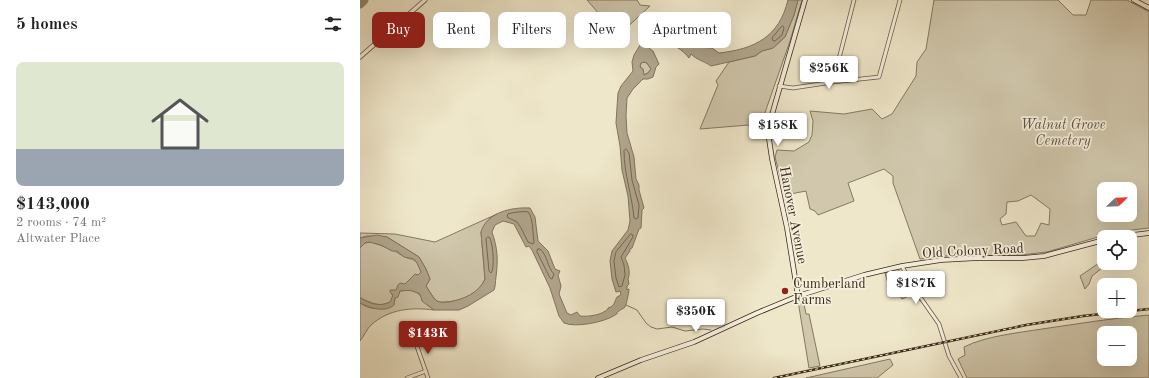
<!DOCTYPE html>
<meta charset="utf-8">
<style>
body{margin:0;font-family:"Old Standard TT",serif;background:#f6f6f6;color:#222;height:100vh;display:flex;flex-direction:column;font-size:15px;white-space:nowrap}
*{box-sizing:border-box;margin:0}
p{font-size:13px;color:#767676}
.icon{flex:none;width:22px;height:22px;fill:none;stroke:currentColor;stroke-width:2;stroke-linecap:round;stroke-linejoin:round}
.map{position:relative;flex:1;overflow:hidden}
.side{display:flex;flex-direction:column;background:#fff;width:360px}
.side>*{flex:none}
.hud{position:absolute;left:12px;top:12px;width:380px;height:36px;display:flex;gap:8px}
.needle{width:26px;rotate:67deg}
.tools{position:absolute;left:737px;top:182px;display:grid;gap:8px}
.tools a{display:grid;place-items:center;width:40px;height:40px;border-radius:8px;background:#fff;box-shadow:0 4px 16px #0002;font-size:20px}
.price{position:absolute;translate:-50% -34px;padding:0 9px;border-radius:4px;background:#fff;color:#222;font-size:13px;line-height:26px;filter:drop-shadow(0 1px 2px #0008)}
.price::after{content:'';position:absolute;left:50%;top:24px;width:12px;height:9px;margin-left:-6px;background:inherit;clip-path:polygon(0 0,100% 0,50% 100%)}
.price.on{background:#8f2418;color:#fff}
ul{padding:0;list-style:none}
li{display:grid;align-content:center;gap:8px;height:212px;padding:0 16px}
li span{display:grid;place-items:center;height:124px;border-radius:8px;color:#555}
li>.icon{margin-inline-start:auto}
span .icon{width:72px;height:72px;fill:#fffc;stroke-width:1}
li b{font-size:17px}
h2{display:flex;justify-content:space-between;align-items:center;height:48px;padding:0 16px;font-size:17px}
.chip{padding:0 14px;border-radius:8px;background:#fff;box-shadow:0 4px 16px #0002;font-size:14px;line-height:36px}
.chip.on{background:#8f2418;color:#fff}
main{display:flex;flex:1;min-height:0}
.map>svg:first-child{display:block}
.green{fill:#d0c7ac;stroke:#847862;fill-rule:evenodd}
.water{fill:#b1a68d;stroke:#81745e;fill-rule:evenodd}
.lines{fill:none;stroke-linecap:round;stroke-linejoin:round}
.shore{stroke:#746752;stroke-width:1}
.stream{stroke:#81745e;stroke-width:1}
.taxiway{stroke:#948870;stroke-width:9}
.minor-casing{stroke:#665844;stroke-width:4.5}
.tertiary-casing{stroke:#665844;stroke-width:5}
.secondary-casing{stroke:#382817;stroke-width:5.5}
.minor{stroke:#f5efdd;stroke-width:3}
.tertiary{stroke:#f5efdd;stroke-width:3.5}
.secondary{stroke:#f5efdd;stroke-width:4}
.rail-casing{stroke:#382817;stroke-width:2.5}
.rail{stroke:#f5efdd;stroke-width:1;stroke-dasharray:3;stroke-linecap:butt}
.poi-dot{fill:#8f2418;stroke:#f5efdd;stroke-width:1.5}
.labels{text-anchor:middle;stroke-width:3.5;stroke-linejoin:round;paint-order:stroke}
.park-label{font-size:14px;font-style:italic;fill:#5e503c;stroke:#f5efdd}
.street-label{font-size:14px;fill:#382817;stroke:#f5efdd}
.poi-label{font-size:14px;fill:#382817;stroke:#f5efdd;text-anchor:start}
</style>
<main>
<section class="side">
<h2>5 homes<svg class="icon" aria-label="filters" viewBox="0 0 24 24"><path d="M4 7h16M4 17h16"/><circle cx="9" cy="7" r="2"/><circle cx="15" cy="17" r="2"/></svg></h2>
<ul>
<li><span style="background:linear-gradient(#dfe7d0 70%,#9aa5b1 0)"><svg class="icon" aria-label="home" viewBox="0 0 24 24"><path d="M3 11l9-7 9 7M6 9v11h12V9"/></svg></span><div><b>$143,000</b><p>2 rooms · 74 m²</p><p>Altwater Place</p></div></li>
</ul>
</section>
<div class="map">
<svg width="789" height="378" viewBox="0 0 789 378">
<rect width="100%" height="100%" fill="#efe7ca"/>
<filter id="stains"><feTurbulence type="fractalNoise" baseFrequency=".005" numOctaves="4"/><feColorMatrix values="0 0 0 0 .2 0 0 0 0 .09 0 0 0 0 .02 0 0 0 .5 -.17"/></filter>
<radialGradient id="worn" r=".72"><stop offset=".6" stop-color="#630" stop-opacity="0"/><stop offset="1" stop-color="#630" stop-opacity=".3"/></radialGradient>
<path class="green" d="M227 0H277L280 5 290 6 262 32 258 27 247 23Z
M438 0H442L430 41 401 124 340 129 358 85 356 81 369 62 395 56 402 51 413 48 425 37 434 15Z
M574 0H698L713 15H726L731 0H767L789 12V228L755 232 687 252 661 255 619 256 604 254 560 259 533 183V176L524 169 488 183 494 201 458 215 455 211 450 209 446 191 425 195 415 157 417 150 434 151 449 142 452 135 453 121 450 111 484 114 512 109 522 119 532 114 556 76 557 62 566 49ZM744 189H770V215H744ZM671 195 690 209 689 225 681 223 675 236H666L656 222 642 225 640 219 646 214 647 202 658 201Z
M284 62 287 63 291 69 288 73 283 75V69L280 67 281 63Z
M137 214 130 218 121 232 125 279C119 294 102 301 86 302 83 302 79 303 77 301 74 299 68 289 66 286L70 279 66 269 59 257 27 237 7 236 0 238V233L35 234 75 242Z
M11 242C23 246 34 250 43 256 47 259 52 258 55 261 58 263 60 268 62 272L31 294 33 295 31 302C19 308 10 302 0 298V248L5 243Z
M739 263 742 268 732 276 729 284 725 289 720 276Z
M539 271 542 272 561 301 551 295 542 299 536 290 531 289 529 287 525 273Z
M49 290C61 291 64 303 74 310 51 307 29 309 11 325 7 329 4 336 0 341V303C14 312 19 308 34 303L35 298 40 291Z
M443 299 446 314H449L460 366 449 368 438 301Z
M789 315V378H607L598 359 605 355 604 347C626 336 657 333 682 329 717 324 753 318 789 315ZM744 333H770V359H744Z
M530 359 533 365 517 378H446Z"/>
<path class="water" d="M428 0H438L434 15 425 37 413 48 402 51 395 56 351 66C344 61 337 60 331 54L329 58C323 50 314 44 303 43 299 43 295 44 290 44L289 48 293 51 299 64 296 67 293 77 288 79H283L273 89 267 98 266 116 267 133 274 157 276 179 279 185V190L284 208 282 210 281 228 279 229 272 248 270 249V251L265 258C268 264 271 272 268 279L269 284 267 286V290L269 289C269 293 266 305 265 307 263 309 261 309 259 311 255 314 260 312 255 315 245 322 216 328 204 323L199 316 190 288 172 250 169 246 166 247 154 224 143 221 135 225 132 232C138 249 138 261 136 277 135 282 136 285 134 290L108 306 99 310H74L62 301 60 294C51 290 50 290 40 291L38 297 35 298 34 305C25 313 10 308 0 303V298H1C10 304 20 307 30 302L33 295 30 292V290H36L38 285 40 283 45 284 55 274 58 275 61 272 57 263 54 259 44 257 37 251H32L21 245 9 242 5 243 0 248V238L17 235 27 237 59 257 66 269 70 279 66 286C68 289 74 300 77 301 80 303 86 302 89 302 104 299 119 293 125 279L121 232C127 212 152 207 170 208L175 217 178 241 188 251 195 269 200 271 198 275 201 286 199 294 207 313 211 315 217 312 220 316C228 317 242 315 248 309V308C255 306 254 302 257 297L261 295 260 291 256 292 252 279 250 261 252 251 268 230 270 221 268 196 262 170 260 146 256 123 257 107 258 93 261 86 273 71 272 62 274 55 282 42 288 36 295 32 309 30 322 36 325 40 333 47 352 48 359 53C395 49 419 37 428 0ZM284 62 287 63 291 69 288 73 284 75 283 69 280 67 281 63Z"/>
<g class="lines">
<path class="shore" d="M423 26 424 28 422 35 415 41H413L412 38 421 27Z
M307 34 320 39 321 43 319 44 297 38 298 36Z
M266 149 269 153 272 180 279 205 278 218 276 219 274 218C272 195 264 174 264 151Z
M158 212C160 212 166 211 168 212 173 216 173 236 174 242L173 244 168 242 161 228 157 222 147 217 148 214Z
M271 234 273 235V237L261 257 264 265 265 275 262 286 259 287 256 278 254 261 256 252Z
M128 237 130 238C133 245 135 268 131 273L129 271 126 239Z
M178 249H180C188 256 187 267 194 274L192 279 190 278 177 252Z"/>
<path class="stream" d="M266 305 277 310 286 323 291 327 297 329 312 327 325 331 343 329 351 330"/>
<path class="taxiway" d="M0 4 4 0"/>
<g class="minor-casing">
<path id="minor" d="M473 82 494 0
M419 86 433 88 473 82 519 77 540 0
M542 266 551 284 579 324 589 356 601 378
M54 338 68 378
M47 378 66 371"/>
</g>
<g class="tertiary-casing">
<path id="tertiary" d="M0 57 65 0"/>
</g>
<g class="secondary-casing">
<path id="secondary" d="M774 0 789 8
M757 237 789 233
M438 296 427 228 412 159 409 139 411 118 445 0
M238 378 281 360 334 342 397 313 438 296 504 275 542 266 581 260 618 258H663L684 256 744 240"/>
</g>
<use href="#minor" class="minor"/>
<use href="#tertiary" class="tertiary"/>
<use href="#secondary" class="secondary"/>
<g class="rail-casing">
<path id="rail" d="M414 378 666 325 723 316 789 309"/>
</g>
<use href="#rail" class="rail"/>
</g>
<circle class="poi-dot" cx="425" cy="291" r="4"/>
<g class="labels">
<g class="park-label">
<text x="703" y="129">Walnut Grove<tspan x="703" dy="16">Cemetery</tspan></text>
</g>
<g class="street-label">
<text transform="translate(434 215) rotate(79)" y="5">Hanover Avenue</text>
<text transform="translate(613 250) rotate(-3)" y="5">Old Colony Road</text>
</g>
<g class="poi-label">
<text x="433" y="288">Cumberland<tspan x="433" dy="16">Farms</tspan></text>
</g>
</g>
<rect width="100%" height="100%" filter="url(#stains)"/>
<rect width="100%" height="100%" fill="url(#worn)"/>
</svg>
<div class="tools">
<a><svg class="needle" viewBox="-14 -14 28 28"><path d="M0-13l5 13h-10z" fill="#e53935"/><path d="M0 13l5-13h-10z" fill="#767676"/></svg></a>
<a><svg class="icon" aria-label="locate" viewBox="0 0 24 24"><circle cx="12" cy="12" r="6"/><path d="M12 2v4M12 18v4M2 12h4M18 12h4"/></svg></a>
<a>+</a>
<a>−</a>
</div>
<b class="price" style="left:469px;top:90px">$256K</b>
<b class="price" style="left:418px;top:147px">$158K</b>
<b class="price" style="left:556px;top:305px">$187K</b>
<b class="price" style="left:336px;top:333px">$350K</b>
<b class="price on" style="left:68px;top:355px">$143K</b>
<div class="hud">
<a class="chip on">Buy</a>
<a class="chip">Rent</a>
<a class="chip">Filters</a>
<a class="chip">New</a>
<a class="chip">Apartment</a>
</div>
</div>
</main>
